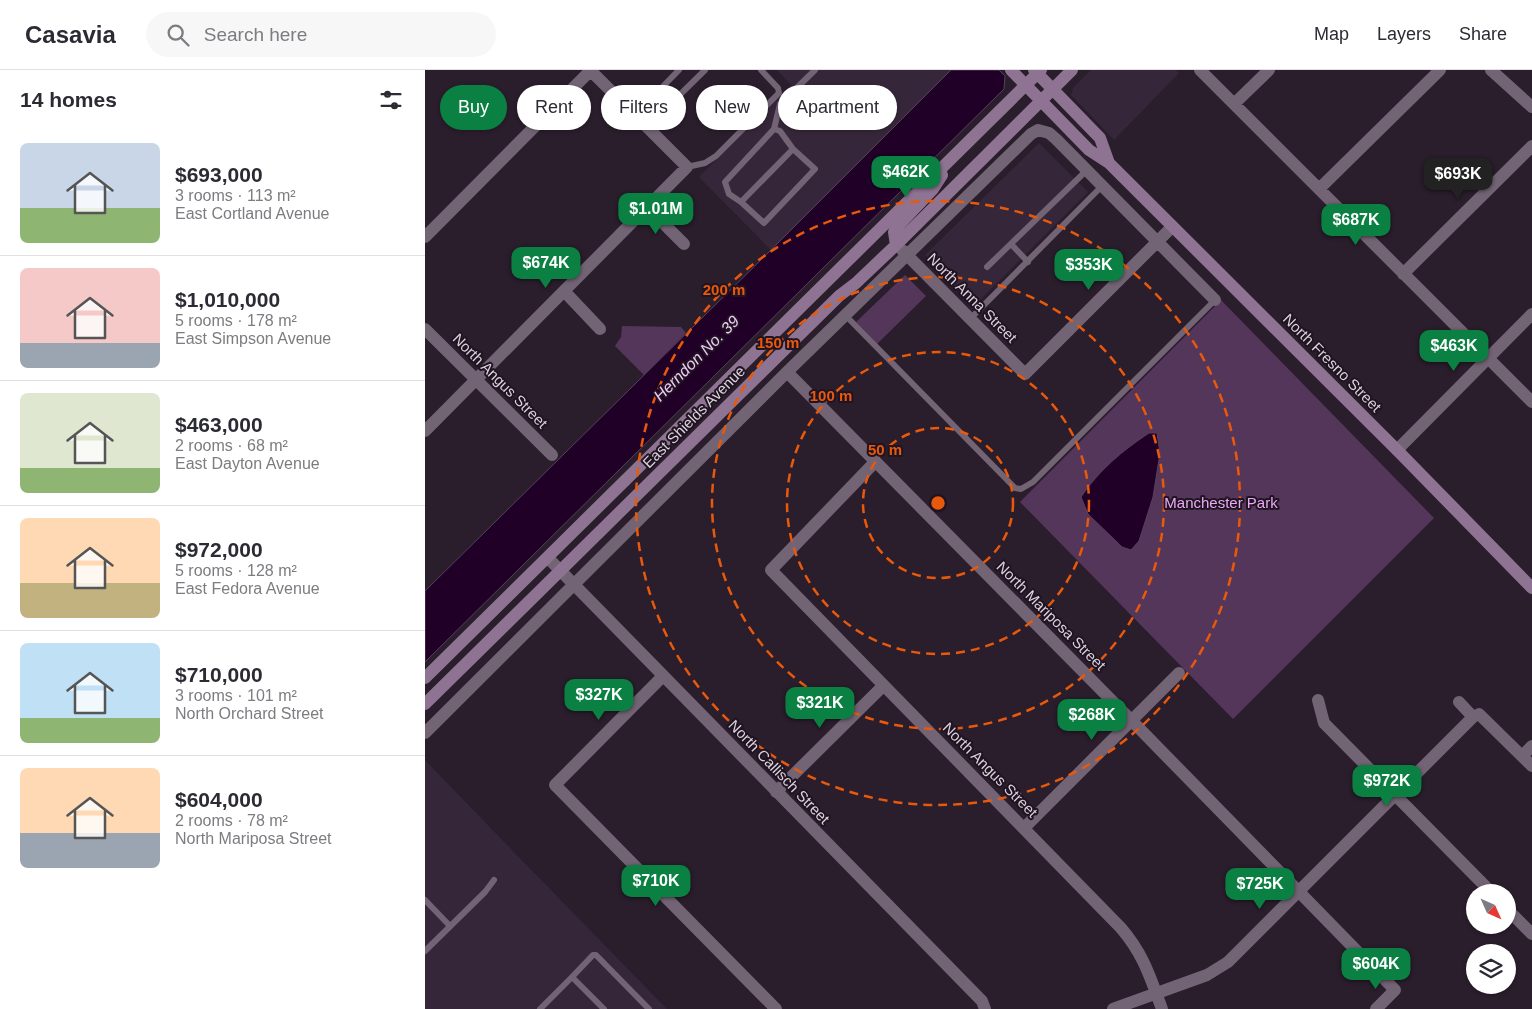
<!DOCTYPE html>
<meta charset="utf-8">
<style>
body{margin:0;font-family:Arial,sans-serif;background:#f7f7f7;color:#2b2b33;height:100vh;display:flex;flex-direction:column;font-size:19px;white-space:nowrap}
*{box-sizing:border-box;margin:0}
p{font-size:16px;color:#7c7c81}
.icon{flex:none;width:28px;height:28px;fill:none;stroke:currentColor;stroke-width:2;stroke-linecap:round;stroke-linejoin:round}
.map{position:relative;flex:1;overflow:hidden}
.details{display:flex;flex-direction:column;background:#fff;width:425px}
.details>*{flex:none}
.guide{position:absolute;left:15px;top:15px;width:475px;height:45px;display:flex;gap:10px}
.needle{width:32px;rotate:135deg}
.controls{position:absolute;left:1041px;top:814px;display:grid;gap:10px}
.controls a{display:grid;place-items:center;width:50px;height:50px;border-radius:50%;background:#fff;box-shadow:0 1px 4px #0004;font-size:25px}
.price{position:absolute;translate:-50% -42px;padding:0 11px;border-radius:10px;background:#0b8043;color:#fff;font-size:16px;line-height:32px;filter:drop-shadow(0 1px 2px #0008)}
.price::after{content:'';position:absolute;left:50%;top:30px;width:15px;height:11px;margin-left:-8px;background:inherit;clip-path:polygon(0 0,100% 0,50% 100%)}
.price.current{background:#222;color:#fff}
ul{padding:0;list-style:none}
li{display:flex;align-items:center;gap:15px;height:125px;padding:0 20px}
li+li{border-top:1px solid #e1e1e2}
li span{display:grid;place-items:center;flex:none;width:140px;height:100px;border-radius:8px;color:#555}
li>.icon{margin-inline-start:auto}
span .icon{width:60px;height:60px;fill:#fffc;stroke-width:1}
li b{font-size:21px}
h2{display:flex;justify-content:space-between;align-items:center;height:60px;padding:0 20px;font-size:21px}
.tag{padding:0 18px;border-radius:22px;background:#fff;box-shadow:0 1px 4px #0004;font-size:18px;line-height:45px}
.tag.current{background:#0b8043;color:#fff}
header{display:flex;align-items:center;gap:30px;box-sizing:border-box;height:70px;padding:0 25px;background:#fff;border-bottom:1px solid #e1e1e2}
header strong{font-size:24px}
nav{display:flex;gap:28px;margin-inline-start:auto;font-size:18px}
.search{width:350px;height:45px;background:#f7f7f7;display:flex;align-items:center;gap:12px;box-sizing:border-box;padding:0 18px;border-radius:28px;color:#7c7c81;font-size:19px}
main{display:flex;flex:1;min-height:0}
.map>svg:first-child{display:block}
.built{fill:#362639}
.green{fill:#54365a}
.water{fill:#210028;stroke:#593f5e}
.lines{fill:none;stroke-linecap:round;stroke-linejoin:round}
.lane{stroke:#736475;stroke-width:6}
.street{stroke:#736475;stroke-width:12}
.secondary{stroke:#8e7492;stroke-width:12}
.ring{fill:none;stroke:#e8590c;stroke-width:2.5;stroke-dasharray:9 6}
.labels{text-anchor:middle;stroke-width:4;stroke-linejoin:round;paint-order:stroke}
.street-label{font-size:15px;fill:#dcd3dd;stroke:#201422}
.park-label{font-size:15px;fill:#eaa9f5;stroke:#201422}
.water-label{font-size:16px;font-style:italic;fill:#f1c9f7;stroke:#201422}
.centre{fill:#e8590c;stroke:#201422;stroke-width:2.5}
.ring-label{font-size:15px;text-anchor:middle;font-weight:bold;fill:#e8590c;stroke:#201422;stroke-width:4;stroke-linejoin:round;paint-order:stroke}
</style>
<header>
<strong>Casavia</strong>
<div class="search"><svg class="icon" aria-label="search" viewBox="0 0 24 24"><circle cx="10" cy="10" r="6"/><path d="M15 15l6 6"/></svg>Search here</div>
<nav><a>Map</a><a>Layers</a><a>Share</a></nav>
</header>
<main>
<section class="details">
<h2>14 homes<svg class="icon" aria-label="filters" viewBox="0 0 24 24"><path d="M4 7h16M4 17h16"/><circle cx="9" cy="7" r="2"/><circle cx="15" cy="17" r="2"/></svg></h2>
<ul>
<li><span style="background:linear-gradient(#c9d6e8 65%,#8fb573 0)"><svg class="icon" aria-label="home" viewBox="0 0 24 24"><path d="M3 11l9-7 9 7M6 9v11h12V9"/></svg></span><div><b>$693,000</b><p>3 rooms · 113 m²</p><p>East Cortland Avenue</p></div></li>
<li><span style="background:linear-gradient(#f6c9c9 75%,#9aa5b1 0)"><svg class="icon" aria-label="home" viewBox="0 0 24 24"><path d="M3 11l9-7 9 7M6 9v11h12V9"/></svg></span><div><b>$1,010,000</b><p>5 rooms · 178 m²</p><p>East Simpson Avenue</p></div></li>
<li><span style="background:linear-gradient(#dfe7d0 75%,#8fb573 0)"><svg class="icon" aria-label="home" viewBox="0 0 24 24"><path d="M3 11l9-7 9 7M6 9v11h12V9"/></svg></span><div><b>$463,000</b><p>2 rooms · 68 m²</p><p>East Dayton Avenue</p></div></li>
<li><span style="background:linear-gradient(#ffd9b3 65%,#c2b280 0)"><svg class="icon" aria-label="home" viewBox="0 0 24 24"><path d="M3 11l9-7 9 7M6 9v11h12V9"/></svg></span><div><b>$972,000</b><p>5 rooms · 128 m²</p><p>East Fedora Avenue</p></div></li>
<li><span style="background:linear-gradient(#bfe0f5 75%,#8fb573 0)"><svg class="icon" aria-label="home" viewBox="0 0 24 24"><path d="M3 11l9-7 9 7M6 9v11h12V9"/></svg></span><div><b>$710,000</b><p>3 rooms · 101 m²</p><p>North Orchard Street</p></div></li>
<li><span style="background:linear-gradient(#ffd9b3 65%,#9aa5b1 0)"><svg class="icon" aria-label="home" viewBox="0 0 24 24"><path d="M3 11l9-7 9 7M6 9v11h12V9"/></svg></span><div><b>$604,000</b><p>2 rooms · 78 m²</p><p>North Mariposa Street</p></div></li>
</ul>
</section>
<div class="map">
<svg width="1107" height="939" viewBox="0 0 1107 939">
<rect width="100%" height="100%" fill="#2a1d2c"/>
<path class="built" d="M352 0H526L346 180 274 107 366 15Z
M666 0H751L754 3 689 70 646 25 648 18Z
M614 73 663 122 549 236 500 185Z
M0 690 85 778 242 939H0Z"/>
<path class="green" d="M480 205 501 226 452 274 431 252Z
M796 230 1009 448 808 649 595 432Z
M197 256 256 257 261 263 219 305 190 276 196 267Z"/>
<path class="water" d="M526 0H574L580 6 579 19 0 592V521L346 180Z
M724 363H732L735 383 728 427 714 471 706 480 697 477 663 444 656 427C674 400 697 381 724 363Z"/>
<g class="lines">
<path class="lane" d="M210 45 254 0
M222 57 280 0
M349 59 355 61 368 79 316 132 304 124 300 112 349 59 355 34 390 0
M262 97 280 93 291 86 354 23 353 18 336 0
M316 132 339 153 390 99 368 79
M586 174 603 192
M562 197 662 100
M421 246 590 418 596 419 608 412 790 230
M545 249 677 116
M0 830 25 856
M0 881 60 822 69 810
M147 907 168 885H171L224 939
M115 939 147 907 179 939"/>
<path class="street" d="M775 0 1107 332
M1066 0 1107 37
M810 33 844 0
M894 119 1015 0
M222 137 259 174
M0 167 166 0
M477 180 600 304 747 157
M978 204 1107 76
M139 221 175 259
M0 259 127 385
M362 302 707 651 970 920 951 939
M0 361 262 97 165 0
M972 380 1107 244
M450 392 346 500 696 858C719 885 725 907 737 939
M123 488 557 931 560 939
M238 606 130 715 351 939
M893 630 899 653 1066 822
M1034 632 1048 647 1054 644 1107 696
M0 663 362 302 606 64 613 60 624 63 631 69 790 230
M1097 686 1107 676
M351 722 458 616
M599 758 754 603
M1082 839 1107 864
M688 939 782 905 803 892 1048 647"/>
<path class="secondary" d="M586 0 664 80 684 93 972 380 1107 518
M609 0 675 68 684 93
M471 175 469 162 472 157 508 119 517 105
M0 608 616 0
M0 634 414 226 431 213 471 175 647 0"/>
</g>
<g class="ring">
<circle cx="513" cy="433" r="75"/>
<circle cx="513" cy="433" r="151"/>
<circle cx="513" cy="433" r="226"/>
<circle cx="513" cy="433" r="302"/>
</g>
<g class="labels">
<g class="street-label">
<text transform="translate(547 228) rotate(45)" y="5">North Anna Street</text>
<text transform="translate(907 293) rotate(45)" y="5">North Fresno Street</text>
<text transform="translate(75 311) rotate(45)" y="5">North Angus Street</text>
<text transform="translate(269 347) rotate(-45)" y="5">East Shields Avenue</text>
<text transform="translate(626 546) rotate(45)" y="5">North Mariposa Street</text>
<text transform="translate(565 700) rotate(45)" y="5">North Angus Street</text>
<text transform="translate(354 702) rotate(46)" y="5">North Callisch Street</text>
</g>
<g class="park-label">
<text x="796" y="438">Manchester Park</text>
</g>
<g class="water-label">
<text transform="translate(271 288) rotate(-45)" y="6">Herndon No. 39</text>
</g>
</g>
<circle cx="513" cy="433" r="8" class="centre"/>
<g class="ring-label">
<text x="299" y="225">200 m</text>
<text x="353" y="278">150 m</text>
<text x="406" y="331">100 m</text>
<text x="460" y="385">50 m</text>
</g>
</svg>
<div class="controls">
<a><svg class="needle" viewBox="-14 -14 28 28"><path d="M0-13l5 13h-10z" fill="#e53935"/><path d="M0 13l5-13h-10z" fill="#7c7c81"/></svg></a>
<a><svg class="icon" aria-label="layers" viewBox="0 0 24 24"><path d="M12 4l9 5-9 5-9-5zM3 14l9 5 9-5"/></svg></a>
</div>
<b class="price" style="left:481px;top:128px">$462K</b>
<b class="price current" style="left:1033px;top:130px">$693K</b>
<b class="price" style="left:231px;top:165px">$1.01M</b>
<b class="price" style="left:931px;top:176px">$687K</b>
<b class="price" style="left:121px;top:219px">$674K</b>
<b class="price" style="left:664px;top:221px">$353K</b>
<b class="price" style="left:1029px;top:302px">$463K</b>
<b class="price" style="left:174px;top:651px">$327K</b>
<b class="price" style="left:395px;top:659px">$321K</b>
<b class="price" style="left:667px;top:671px">$268K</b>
<b class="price" style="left:962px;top:737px">$972K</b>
<b class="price" style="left:231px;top:837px">$710K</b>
<b class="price" style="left:835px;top:840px">$725K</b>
<b class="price" style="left:951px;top:920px">$604K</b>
<div class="guide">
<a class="tag current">Buy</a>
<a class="tag">Rent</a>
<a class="tag">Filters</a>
<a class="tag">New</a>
<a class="tag">Apartment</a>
</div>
</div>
</main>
